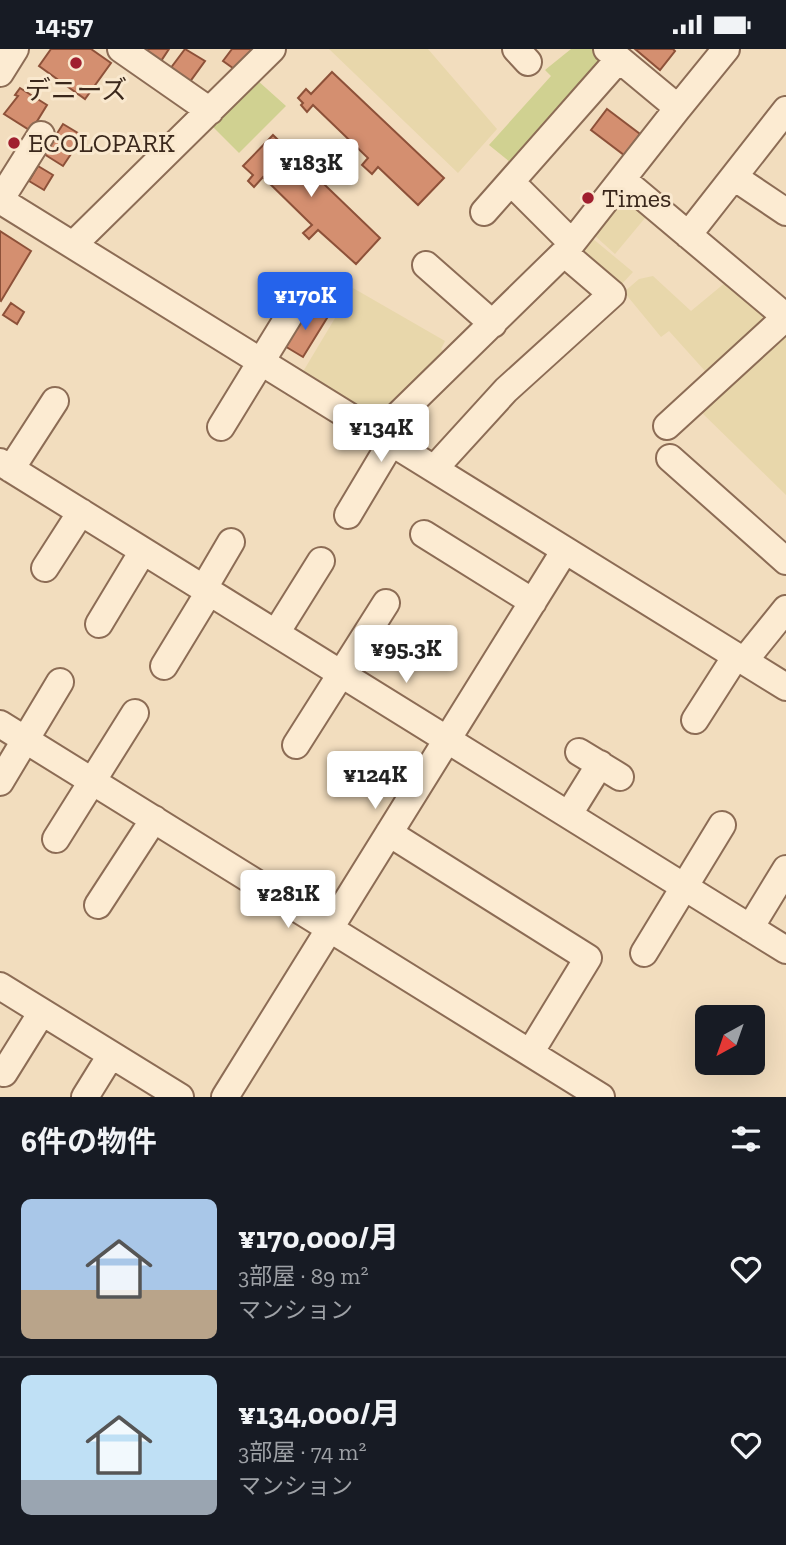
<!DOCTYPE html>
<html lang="ja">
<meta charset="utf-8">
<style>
body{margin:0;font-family:"Zilla Slab","Noto Sans JP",serif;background:#242831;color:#f1f3f6;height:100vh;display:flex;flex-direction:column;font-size:26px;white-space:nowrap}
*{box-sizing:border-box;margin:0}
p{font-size:23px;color:#9ea1a6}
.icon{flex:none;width:38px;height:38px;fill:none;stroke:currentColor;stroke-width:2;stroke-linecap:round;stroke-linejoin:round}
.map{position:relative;height:1048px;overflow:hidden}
.panel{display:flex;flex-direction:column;background:#171b24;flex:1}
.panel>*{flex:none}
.needle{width:46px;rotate:220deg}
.fabs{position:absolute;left:695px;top:956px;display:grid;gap:14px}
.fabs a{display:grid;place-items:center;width:70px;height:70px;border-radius:10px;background:#171b24;box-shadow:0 7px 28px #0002;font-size:35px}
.price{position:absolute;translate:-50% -60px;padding:0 16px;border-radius:7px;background:#fff;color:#222;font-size:23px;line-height:46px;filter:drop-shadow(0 2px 4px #0008)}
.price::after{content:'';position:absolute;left:50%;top:42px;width:21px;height:16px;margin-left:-10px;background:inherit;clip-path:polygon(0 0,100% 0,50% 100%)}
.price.on{background:#2563eb;color:#fff}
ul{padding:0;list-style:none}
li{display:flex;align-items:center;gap:21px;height:175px;padding:0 21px}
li+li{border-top:2px solid #363941}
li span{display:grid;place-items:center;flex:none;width:196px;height:140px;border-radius:10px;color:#555}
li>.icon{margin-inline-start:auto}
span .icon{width:84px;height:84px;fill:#fffc;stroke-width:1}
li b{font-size:30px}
h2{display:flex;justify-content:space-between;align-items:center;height:84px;padding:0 21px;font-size:30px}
.status{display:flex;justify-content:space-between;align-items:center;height:49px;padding:0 35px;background:#171b24;direction:ltr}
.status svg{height:19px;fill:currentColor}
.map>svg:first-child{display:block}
.farmland{fill:#e8d7ab}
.green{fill:#d0d191}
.building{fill:#d48f70;stroke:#8d5139;stroke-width:2}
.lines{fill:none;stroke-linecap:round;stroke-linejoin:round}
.minor-casing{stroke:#8c6c55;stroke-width:30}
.minor{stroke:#fcebd2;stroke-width:26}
.poi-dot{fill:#a01f2f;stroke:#f9e8ce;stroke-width:2.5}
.labels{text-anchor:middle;stroke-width:6;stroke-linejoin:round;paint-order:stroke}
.poi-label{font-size:26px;fill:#3a271b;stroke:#f9e8ce;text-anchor:start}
</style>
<div class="status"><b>14:57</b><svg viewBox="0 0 49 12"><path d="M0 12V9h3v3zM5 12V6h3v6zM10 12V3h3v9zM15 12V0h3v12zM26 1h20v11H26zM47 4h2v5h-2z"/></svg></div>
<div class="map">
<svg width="786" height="1048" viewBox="0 0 786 1048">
<rect width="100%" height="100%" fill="#f2ddbe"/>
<path class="farmland" d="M329 0H428L497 80 458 124Z
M627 146 650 163 615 205 594 186Z
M592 189 633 223 620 237 584 206 585 199Z
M653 227 691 262 726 233 766 268 705 322 669 282 661 288 624 243 639 230Z
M353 239 445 292 441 300 452 307 374 373 301 326Z
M786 280V446L699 361Z"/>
<path class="green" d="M571 0H596L604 15 516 118 489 96 551 27 545 21Z
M257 31 286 57 239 104 211 76Z"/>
<path class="building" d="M51 0H91L111 14 85 50 39 17Z
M143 0H169L161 12Z
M185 0 205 12 189 34 170 20Z
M232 0H252L255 2 237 22 223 12Z
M635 0H673L675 2 660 21Z
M332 23 444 129 418 156 378 118 372 125 362 116 368 109 313 56 307 63 301 56 303 54 298 49 306 40 311 45Z
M20 39 47 56 31 82 4 65 18 47 15 46Z
M607 60 640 85 624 106 591 81Z
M63 75 83 87 63 117 44 105Z
M273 86 380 189 356 215 318 181 309 190 303 184 312 176 263 128 254 138 248 132 253 126 243 117Z
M38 117 53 126 44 141 29 132Z
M0 182 31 202 1 252 0 251Z
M11 254 24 263 17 275 3 266Z
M308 257 327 269 303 308 283 296Z"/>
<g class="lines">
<g class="minor-casing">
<path id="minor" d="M121 0 210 62
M516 0 528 13
M0 24 15 0
M678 59 726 0
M734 128 786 163
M623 131 786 268
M513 135 572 194
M0 151 786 638
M0 151 41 86
M484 163 619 10
M688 186 786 61
M73 196 272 0
M426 216 493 275
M667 377 786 268
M221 378 297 254
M378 386 564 204 678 59 607 0
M670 409 786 512
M0 413 786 901
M11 420 55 352
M434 420 506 341 612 245 564 204
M348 466 391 394
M424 485 533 553
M45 519 81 463
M204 539 231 493
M99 575 143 502
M276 584 321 512
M744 612 786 560
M164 617 209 543
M695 671 736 607
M0 675 601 1048
M296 696 386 554
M579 703 620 728
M0 733 60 633
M569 765 600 715
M389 784 588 909 530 1004
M56 790 135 664
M98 856 154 770
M750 879 786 820
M644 904 722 776
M0 937 180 1048
M4 1024 42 963
M85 1048 111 1006
M225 1048 565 501"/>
</g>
<use href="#minor" class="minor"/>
</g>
<g class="poi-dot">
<circle cx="76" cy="14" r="7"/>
<circle cx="14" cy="94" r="7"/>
<circle cx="588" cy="149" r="7"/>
</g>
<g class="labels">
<g class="poi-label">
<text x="76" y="50" text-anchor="middle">デニーズ</text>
<text x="28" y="103">ECOLOPARK</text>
<text x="602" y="158">Times</text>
</g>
</g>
</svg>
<div class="fabs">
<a><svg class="needle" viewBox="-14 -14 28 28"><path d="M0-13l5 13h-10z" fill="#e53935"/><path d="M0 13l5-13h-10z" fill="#9ea1a6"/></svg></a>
</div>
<b class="price" style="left:311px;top:150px">¥183K</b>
<b class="price on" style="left:305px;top:283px">¥170K</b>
<b class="price" style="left:381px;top:415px">¥134K</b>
<b class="price" style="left:406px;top:636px">¥95.3K</b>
<b class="price" style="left:375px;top:762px">¥124K</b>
<b class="price" style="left:288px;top:881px">¥281K</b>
</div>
<section class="panel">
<h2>6件の物件<svg class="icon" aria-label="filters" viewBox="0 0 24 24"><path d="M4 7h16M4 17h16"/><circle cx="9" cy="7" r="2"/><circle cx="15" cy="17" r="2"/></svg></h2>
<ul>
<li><span style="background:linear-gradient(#a9c7e8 65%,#b9a48a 0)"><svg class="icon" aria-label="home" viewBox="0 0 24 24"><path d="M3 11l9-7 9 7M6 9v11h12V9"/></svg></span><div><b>¥170,000/月</b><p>3部屋 · 89 m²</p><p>マンション</p></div><svg class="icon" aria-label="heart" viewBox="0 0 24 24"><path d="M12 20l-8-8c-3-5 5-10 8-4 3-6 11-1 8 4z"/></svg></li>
<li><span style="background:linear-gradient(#bfe0f5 75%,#9aa5b1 0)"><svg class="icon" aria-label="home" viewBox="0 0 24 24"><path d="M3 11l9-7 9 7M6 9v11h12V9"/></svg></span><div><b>¥134,000/月</b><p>3部屋 · 74 m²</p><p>マンション</p></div><svg class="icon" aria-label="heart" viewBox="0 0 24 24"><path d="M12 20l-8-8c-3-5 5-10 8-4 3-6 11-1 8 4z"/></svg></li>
</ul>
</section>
